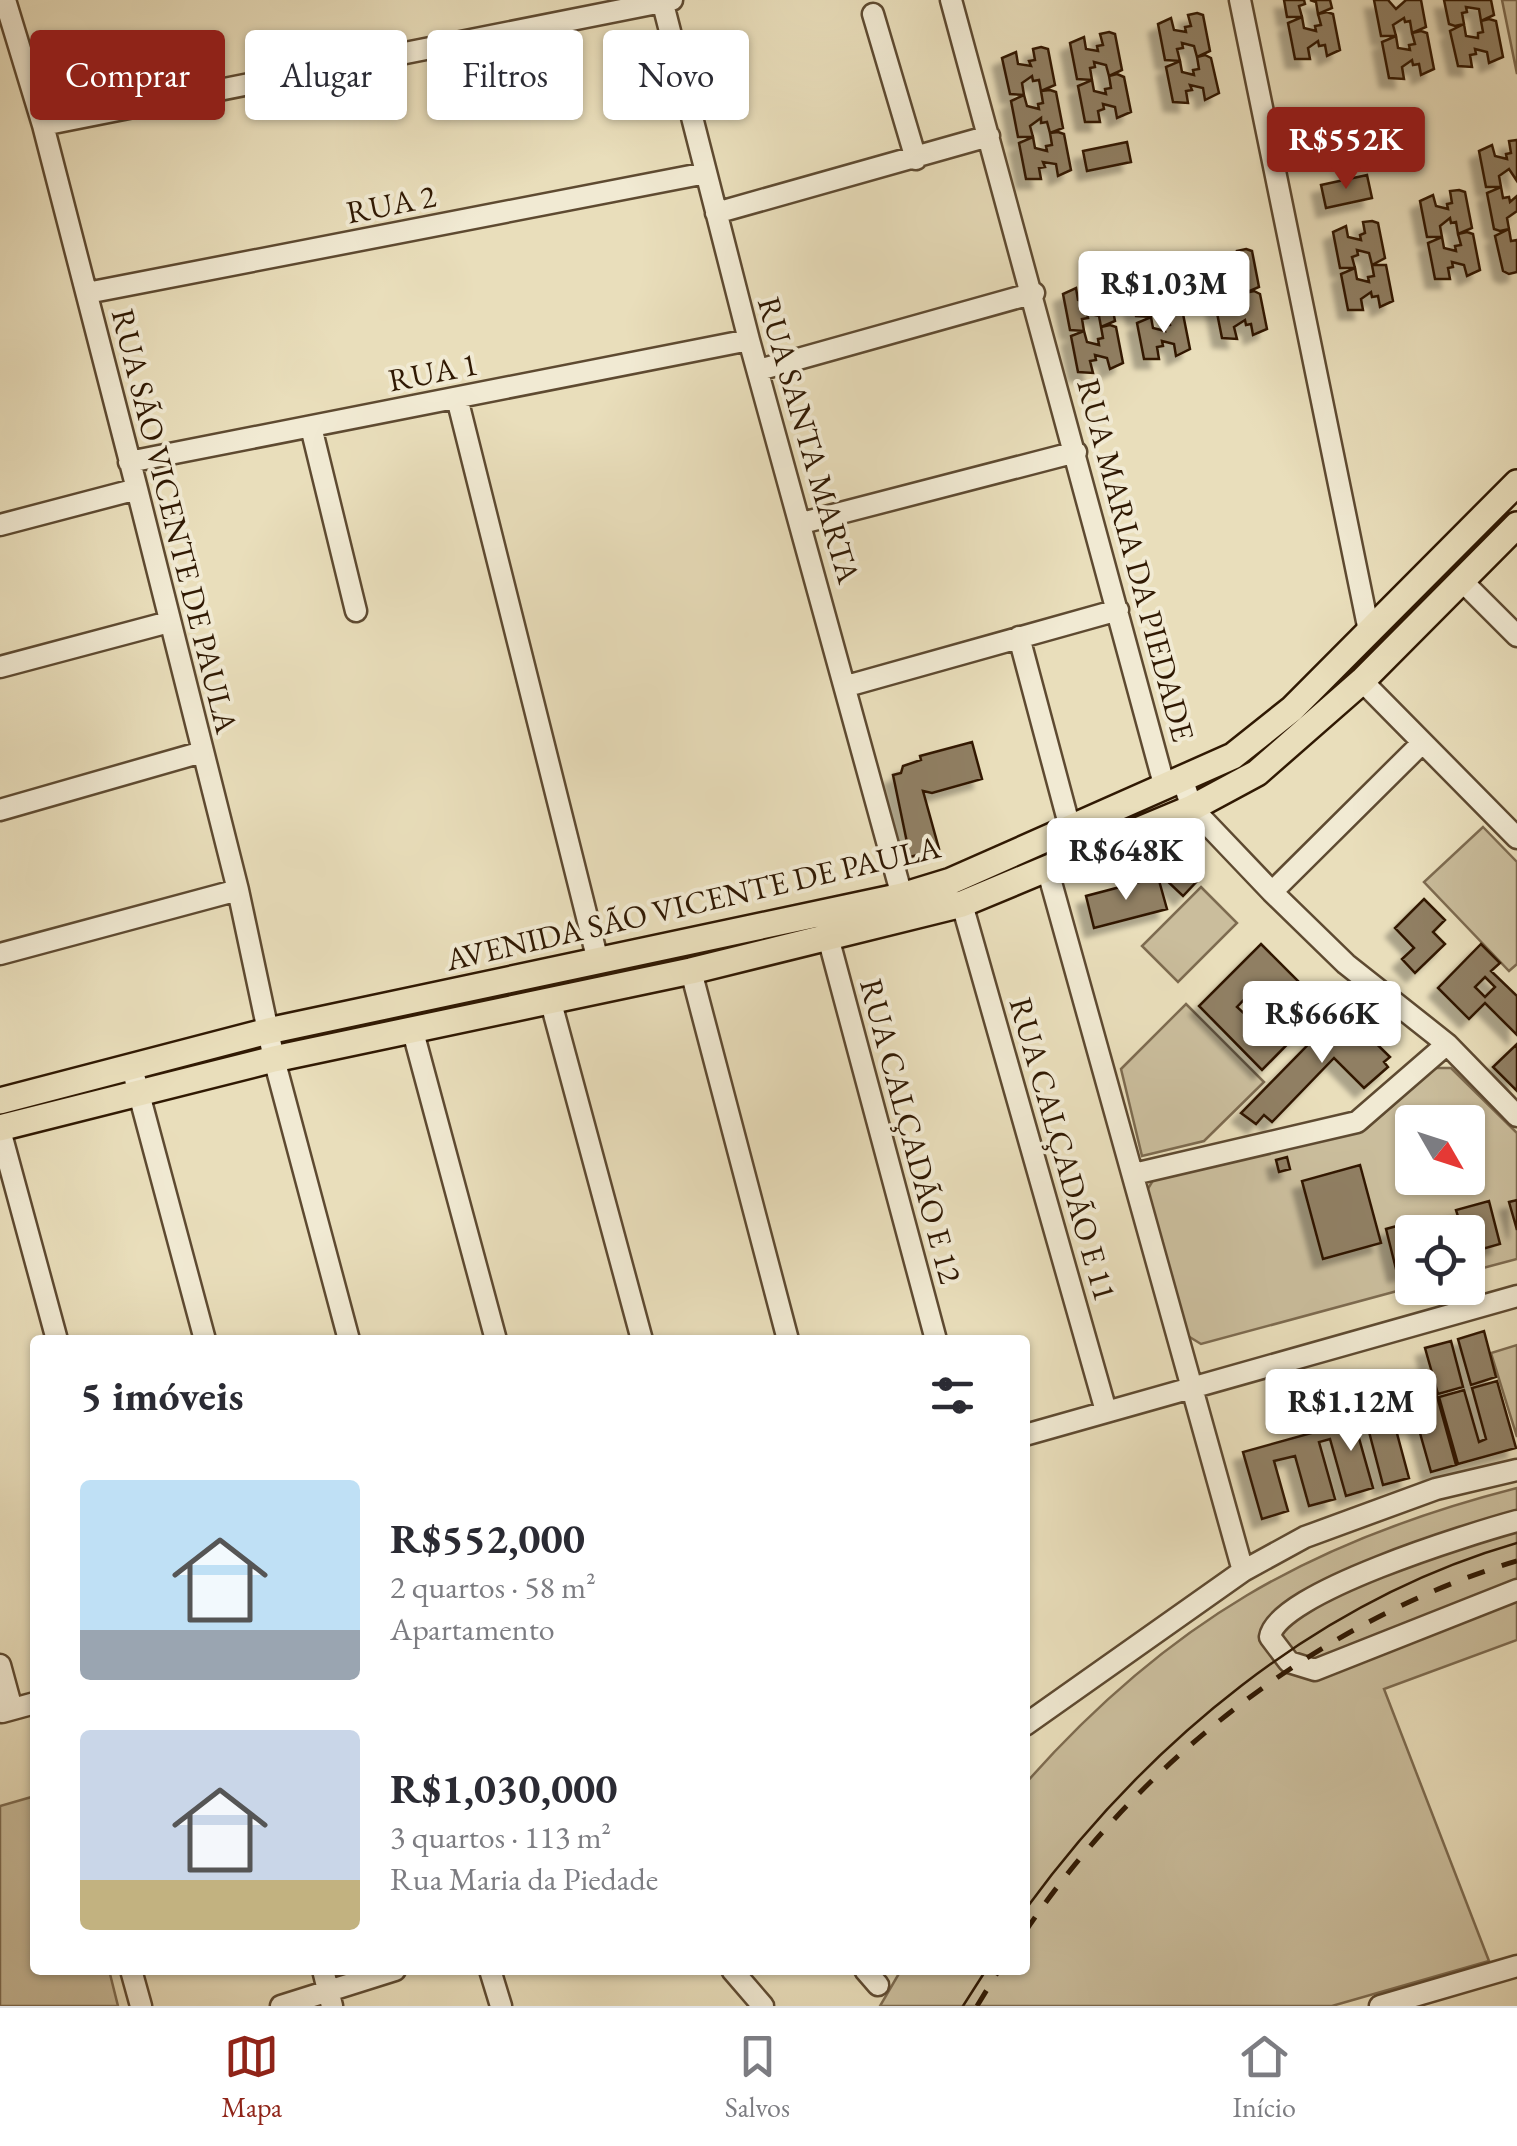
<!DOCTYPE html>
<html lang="pt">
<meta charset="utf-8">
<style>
body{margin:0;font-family:"EB Garamond",serif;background:#f7f7f7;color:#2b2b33;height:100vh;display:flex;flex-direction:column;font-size:38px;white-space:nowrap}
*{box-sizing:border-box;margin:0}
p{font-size:32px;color:#7c7c81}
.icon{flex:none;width:55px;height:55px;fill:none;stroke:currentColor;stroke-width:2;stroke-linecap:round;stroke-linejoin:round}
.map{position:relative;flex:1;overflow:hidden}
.details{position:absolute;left:30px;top:1335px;width:1000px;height:640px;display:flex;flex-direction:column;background:#fff;border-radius:10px;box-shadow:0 2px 8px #0004}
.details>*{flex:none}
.hud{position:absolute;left:30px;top:30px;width:1000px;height:90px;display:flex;gap:20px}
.needle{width:65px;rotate:129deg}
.fabs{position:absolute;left:1395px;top:1105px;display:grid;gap:20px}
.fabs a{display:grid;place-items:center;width:90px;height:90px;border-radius:10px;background:#fff;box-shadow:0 2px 8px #0004;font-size:50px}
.price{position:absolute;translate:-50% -85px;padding:0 22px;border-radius:10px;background:#fff;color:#222;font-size:32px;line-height:65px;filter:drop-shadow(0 2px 5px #0008)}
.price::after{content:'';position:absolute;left:50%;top:60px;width:30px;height:22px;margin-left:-15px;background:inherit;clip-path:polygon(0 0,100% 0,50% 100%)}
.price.on{background:#8f2418;color:#fff}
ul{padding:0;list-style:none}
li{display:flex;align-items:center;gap:30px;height:250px;padding:0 50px}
li span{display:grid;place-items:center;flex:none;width:280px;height:200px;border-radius:10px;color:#555}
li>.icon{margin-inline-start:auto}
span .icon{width:120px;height:120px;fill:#fffc;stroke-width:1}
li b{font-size:42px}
h2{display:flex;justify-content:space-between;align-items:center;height:120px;padding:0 50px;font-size:42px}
.chip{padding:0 35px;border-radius:10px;background:#fff;box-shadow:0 2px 8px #0004;font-size:35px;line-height:90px}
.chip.on{background:#8f2418;color:#fff}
.dock{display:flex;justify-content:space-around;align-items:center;height:140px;border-top:2px solid #e1e1e2;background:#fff;font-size:28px;color:#7c7c81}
.dock a{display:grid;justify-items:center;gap:5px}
.dock .on{color:#8f2418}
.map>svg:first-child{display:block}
.green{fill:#cabd9c;stroke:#7d6b50;stroke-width:2.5;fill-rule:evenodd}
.building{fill:#907f63;stroke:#301903;stroke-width:2.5;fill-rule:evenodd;filter:url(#shadow)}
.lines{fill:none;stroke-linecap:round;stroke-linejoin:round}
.minor-casing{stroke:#5e4a31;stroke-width:25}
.major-casing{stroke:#301903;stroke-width:30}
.minor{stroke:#f1ead3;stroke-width:20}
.major{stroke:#e9debb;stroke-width:25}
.tram{stroke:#301903;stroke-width:2.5}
.rail{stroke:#301903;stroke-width:5;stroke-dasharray:18 18;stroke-linecap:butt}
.labels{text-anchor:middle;stroke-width:8;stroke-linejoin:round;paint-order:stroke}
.street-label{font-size:32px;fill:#301903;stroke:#f1ead3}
</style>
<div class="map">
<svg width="1517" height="2006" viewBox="0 0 1517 2006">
<defs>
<filter id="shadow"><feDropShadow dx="-9" dy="9" stdDeviation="2.5" flood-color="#0004"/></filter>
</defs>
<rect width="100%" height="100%" fill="#e9debb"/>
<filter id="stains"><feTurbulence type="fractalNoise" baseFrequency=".002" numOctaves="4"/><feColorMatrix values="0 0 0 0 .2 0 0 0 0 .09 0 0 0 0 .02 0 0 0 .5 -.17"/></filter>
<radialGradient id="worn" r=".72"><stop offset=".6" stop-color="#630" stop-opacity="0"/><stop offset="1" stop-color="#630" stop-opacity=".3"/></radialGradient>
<path class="green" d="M1502 0H1517V74Z
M1483 827 1517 862V964L1509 971 1424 882Z
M1201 887 1237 923 1178 982 1142 946Z
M1186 1004 1264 1082 1204 1141 1142 1156 1121 1069Z
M1435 1068H1451L1517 1133V1259L1468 1272V1232H1412V1287L1201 1344 1188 1336 1146 1192 1155 1177 1366 1129ZM1412 1122H1468V1178H1412Z
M1517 1345V1437L1491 1353Z
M1517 1488V1640L1384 1689 1489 1961 1332 2006H880L901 1970H1025V1784C1167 1623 1310 1541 1517 1488Z
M35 1796V1970H109L118 2006H0V1806Z"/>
<path class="building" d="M1284 0H1304L1305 4 1299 6 1302 17H1287Z
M1310 0H1330L1332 8 1318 14 1316 2Z
M1374 0H1388L1396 9 1406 0H1421L1426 27 1412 33 1410 21 1405 22 1404 18 1393 25 1396 36H1381Z
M1444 0H1491L1494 15 1481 21 1479 9 1466 7 1467 12 1462 13 1464 24 1455 26 1449 24Z
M1327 12 1333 14 1340 50 1327 56 1325 45 1319 46 1318 41 1308 48 1310 59H1295L1288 23 1302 17 1304 28 1316 31 1315 26 1321 25 1318 14Z
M1197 13 1203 15 1210 51 1197 57 1194 46 1182 43 1183 48 1177 49 1180 61 1165 60 1158 24 1171 18 1174 30 1186 32 1185 27 1191 26 1188 15Z
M1489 19 1496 21 1503 57 1489 63 1487 52 1475 49 1476 54 1470 55 1472 67 1458 66 1450 31 1464 24 1466 36 1478 38V33L1483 32 1481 21Z
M1421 31 1427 33 1434 69 1421 75 1419 64 1413 65 1412 60 1402 67 1404 79 1389 78 1382 42 1396 36 1398 48 1410 50 1409 45 1415 44 1412 33Z
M1109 32 1115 34 1122 70 1109 76 1106 65 1094 62 1095 67 1090 68 1092 80 1077 79 1070 43 1084 37 1086 49 1098 51 1097 46 1103 45 1100 34Z
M1041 47 1048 49 1055 85 1041 91 1039 80 1033 81 1032 76 1022 83 1024 95 1010 94 1002 58 1016 52 1018 64 1031 66 1029 61 1035 60 1033 49Z
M1205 55 1211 58 1219 93 1205 100 1203 88 1190 85 1192 90 1186 91 1188 103 1173 102 1166 67 1180 61 1182 72 1194 75 1193 70 1199 69 1197 57Z
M1117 74 1124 77 1131 112 1117 118 1115 107 1103 104 1104 109 1098 111 1100 122H1085L1078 86 1092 80 1094 91 1106 94 1105 89 1111 88 1109 76Z
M1050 90 1056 92 1063 128 1050 133 1047 122 1041 123V118L1030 126 1033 137H1018L1011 101 1024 95 1027 106 1039 109 1038 104 1043 103 1041 91Z
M1058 132 1064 134 1071 170 1058 176 1056 164 1043 162 1045 167 1039 168 1041 179H1026L1019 143 1033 137 1035 148 1047 151 1046 146 1052 145 1050 133Z
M1517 140V181L1509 169 1499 176 1501 187H1486L1479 151 1492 145 1495 156 1507 159 1506 154 1511 153 1509 141Z
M1127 142 1131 162 1087 171 1083 151Z
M1367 175 1372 198 1326 208 1321 185Z
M1501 187 1503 198 1509 197 1510 202 1517 196V211L1507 218 1509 229 1500 231 1494 229 1487 193Z
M1459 190 1465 192 1472 228 1458 234 1456 222 1451 223 1450 218 1440 226 1442 237H1427L1420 201 1433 195 1436 206 1448 209 1447 204 1452 203 1450 191Z
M1372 221 1378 223 1385 258 1372 265 1369 253 1357 250 1358 255 1352 257 1355 268H1340L1333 232 1346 226 1348 237 1361 240 1360 235 1365 233 1363 222Z
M1509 229 1511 241 1517 240V272L1509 274 1503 271 1495 236Z
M1467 232 1473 234 1480 270 1467 276 1464 265 1452 262 1453 267 1448 268 1450 279H1435L1428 243 1442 237 1444 248 1456 251 1455 246 1461 245 1458 234Z
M1246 249 1252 251 1259 287 1245 293 1243 282 1237 283 1236 278 1226 285 1228 296H1213L1207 260 1220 254 1222 266 1234 268V263L1239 262 1237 251Z
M1372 265H1386L1393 301 1380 307 1378 296 1372 297 1371 292 1361 299 1363 310H1348L1341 274 1355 268 1357 279 1369 282 1368 277 1374 276Z
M1168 269 1174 271 1181 307 1168 313 1165 302 1153 299 1154 304 1149 305 1151 317 1136 316 1129 281 1143 274 1145 286 1157 288 1156 283 1162 282 1159 271Z
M1102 283 1108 285 1115 321 1101 327 1099 316 1087 313 1088 318 1082 319 1084 331 1070 330 1063 294 1076 288 1078 300 1090 302V297L1095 296 1093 285Z
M1254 291 1260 294 1267 329 1253 335 1251 324 1246 325 1245 320 1234 327 1237 339 1222 338 1215 303 1228 296 1231 308 1243 310 1242 306 1247 304 1245 293Z
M1176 311 1183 314 1190 349 1176 356 1174 344 1162 341 1163 346 1157 347 1159 359H1144L1137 323 1151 317 1153 328 1165 331 1164 326 1170 325 1168 313Z
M1110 325 1116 327 1123 363 1110 369 1107 358 1095 355 1096 360 1090 361 1093 373 1078 372 1071 336 1084 331 1087 342 1099 345 1098 339 1103 338 1101 327Z
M972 742 982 779 932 793 923 791 939 849 910 857 893 775 901 773 903 766 921 760 920 756Z
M1163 842 1200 878 1183 896 1146 861Z
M1158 877 1167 909 1094 928 1086 896Z
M1424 899 1445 920 1433 932 1445 944 1415 973 1402 959 1414 948 1395 928Z
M1261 944 1324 1007 1262 1070 1199 1006ZM1260 983 1272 993 1249 1018 1237 1007Z
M1481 944 1500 963 1491 971 1517 996V1035L1485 1003 1469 1019 1438 988ZM1485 977 1495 987 1485 997 1475 987Z
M1342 1010 1390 1057 1384 1062 1388 1067 1364 1088 1334 1058 1272 1122 1264 1115 1256 1124 1241 1113Z
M1517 1044V1091L1493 1067Z
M1287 1157 1290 1169 1279 1172 1276 1160Z
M1360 1165 1381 1243 1323 1259 1302 1181Z
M1517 1200V1230L1509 1202Z
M1489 1201 1500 1244 1468 1253V1232H1438L1461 1226 1456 1210Z
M1415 1221 1418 1232H1412V1269L1397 1273 1386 1229Z
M1484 1331 1496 1377 1471 1385 1458 1339Z
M1451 1341 1463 1387 1438 1394 1425 1348Z
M1497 1381 1516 1448 1458 1464 1439 1397 1464 1390 1479 1442 1486 1439 1472 1388Z
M1435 1389 1456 1465 1431 1472 1416 1419 1395 1426 1409 1478 1383 1485 1368 1428 1357 1431 1373 1488 1346 1496 1330 1439 1319 1442 1335 1499 1309 1506 1295 1456 1274 1461 1288 1511 1262 1519 1243 1452 1387 1412 1385 1403Z"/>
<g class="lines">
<g class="minor-casing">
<path id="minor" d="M5 0 43 125 137 489 238 890 274 1059 349 1340
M662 0 749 340 902 896
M951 0 1165 788
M1240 0 1369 631
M873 14 916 159
M43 125 672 0
M716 213 989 136
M87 293 706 173
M759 370 1034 293
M457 398 598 961
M311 427 356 611
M129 462 749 340
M802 523 1076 452
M0 525 137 489
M1462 581 1517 636
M1019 637 1070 828
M0 667 169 622
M1362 681 1517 838
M847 686 1118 610
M1183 781 1192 808 1272 892 1346 964 1447 1044 1517 1116
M0 810 202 752
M1047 868 1243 1571
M1272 892 1422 743
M962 904 1106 1411
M828 937 936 1340
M0 954 238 890
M691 971 788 1340
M550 999 642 1340
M412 1028 496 1340
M135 1079 205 1340
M0 1130 57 1340
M1134 1174 1357 1122 1447 1044
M1025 1435 1517 1296
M1517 1521C1473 1533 1276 1593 1270 1637L1289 1662 1315 1670 1517 1590
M0 1665 12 1709
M2 1712 35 1703
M1025 1725 1243 1571 1305 1537 1436 1489 1517 1470
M131 1970 141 2006
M323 1970 332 2006
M490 1970 501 2006
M732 1970 763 2006
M865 1970 878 1985
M281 2006 395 1970
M1380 2006 1517 1966"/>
</g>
<g class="major-casing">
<path id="major" d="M0 1101 268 1031 902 896 951 881 1233 756 1292 709 1517 483
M0 1128 274 1059 691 971 962 904 1192 808 1257 773 1362 681 1517 525"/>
</g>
<use href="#minor" class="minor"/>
<use href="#major" class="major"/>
<path class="tram" d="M1025 1910C1146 1744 1316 1601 1517 1543
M963 2006 986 1970"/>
<path class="rail" d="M1025 1932C1139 1762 1321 1619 1517 1561
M977 2006 999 1970"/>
</g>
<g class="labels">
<g class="street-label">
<text transform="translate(391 204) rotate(-11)" y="11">RUA 2</text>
<text transform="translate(433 372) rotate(-11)" y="11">RUA 1</text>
<text transform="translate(809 440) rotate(74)" y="11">RUA SANTA MARTA</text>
<text transform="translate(175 521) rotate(76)" y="11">RUA SÃO VICENTE DE PAULA</text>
<text transform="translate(1136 560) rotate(75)" y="11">RUA MARIA DA PIEDADE</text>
<text transform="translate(693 903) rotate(-13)" y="11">AVENIDA SÃO VICENTE DE PAULA</text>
<text transform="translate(911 1131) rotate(75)" y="11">RUA CALÇADÃO E 12</text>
<text transform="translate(1063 1149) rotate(74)" y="11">RUA CALÇADÃO E 11</text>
</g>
</g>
<rect width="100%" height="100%" filter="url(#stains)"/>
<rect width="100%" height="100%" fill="url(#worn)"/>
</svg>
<div class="fabs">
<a><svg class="needle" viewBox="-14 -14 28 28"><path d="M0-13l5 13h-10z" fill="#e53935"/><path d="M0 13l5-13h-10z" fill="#7c7c81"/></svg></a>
<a><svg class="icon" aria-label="locate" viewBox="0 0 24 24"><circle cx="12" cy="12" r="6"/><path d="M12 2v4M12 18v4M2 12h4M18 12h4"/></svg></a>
</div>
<b class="price on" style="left:1346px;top:192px">R$552K</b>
<b class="price" style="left:1164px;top:336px">R$1.03M</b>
<b class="price" style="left:1126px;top:903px">R$648K</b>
<b class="price" style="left:1322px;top:1066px">R$666K</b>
<b class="price" style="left:1351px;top:1454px">R$1.12M</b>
<div class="hud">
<a class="chip on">Comprar</a>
<a class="chip">Alugar</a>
<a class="chip">Filtros</a>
<a class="chip">Novo</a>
</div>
<section class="details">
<h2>5 imóveis<svg class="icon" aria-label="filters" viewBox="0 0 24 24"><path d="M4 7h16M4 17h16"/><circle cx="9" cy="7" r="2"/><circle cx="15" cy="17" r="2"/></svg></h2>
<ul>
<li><span style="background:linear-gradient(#bfe0f5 75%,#9aa5b1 0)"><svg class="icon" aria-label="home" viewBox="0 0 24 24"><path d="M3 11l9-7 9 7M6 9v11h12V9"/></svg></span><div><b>R$552,000</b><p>2 quartos · 58 m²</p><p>Apartamento</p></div></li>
<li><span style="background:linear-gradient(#c9d6e8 75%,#c2b280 0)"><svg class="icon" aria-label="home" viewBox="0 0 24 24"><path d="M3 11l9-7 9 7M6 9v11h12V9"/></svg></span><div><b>R$1,030,000</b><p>3 quartos · 113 m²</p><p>Rua Maria da Piedade</p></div></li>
</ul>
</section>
</div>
<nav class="dock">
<a class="on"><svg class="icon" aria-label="map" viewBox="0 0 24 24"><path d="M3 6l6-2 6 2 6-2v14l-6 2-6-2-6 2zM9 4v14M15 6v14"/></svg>Mapa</a>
<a><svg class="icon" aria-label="saved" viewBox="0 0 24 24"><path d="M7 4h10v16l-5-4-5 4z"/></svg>Salvos</a>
<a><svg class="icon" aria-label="home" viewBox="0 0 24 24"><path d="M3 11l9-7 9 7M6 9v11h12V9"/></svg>Início</a>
</nav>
